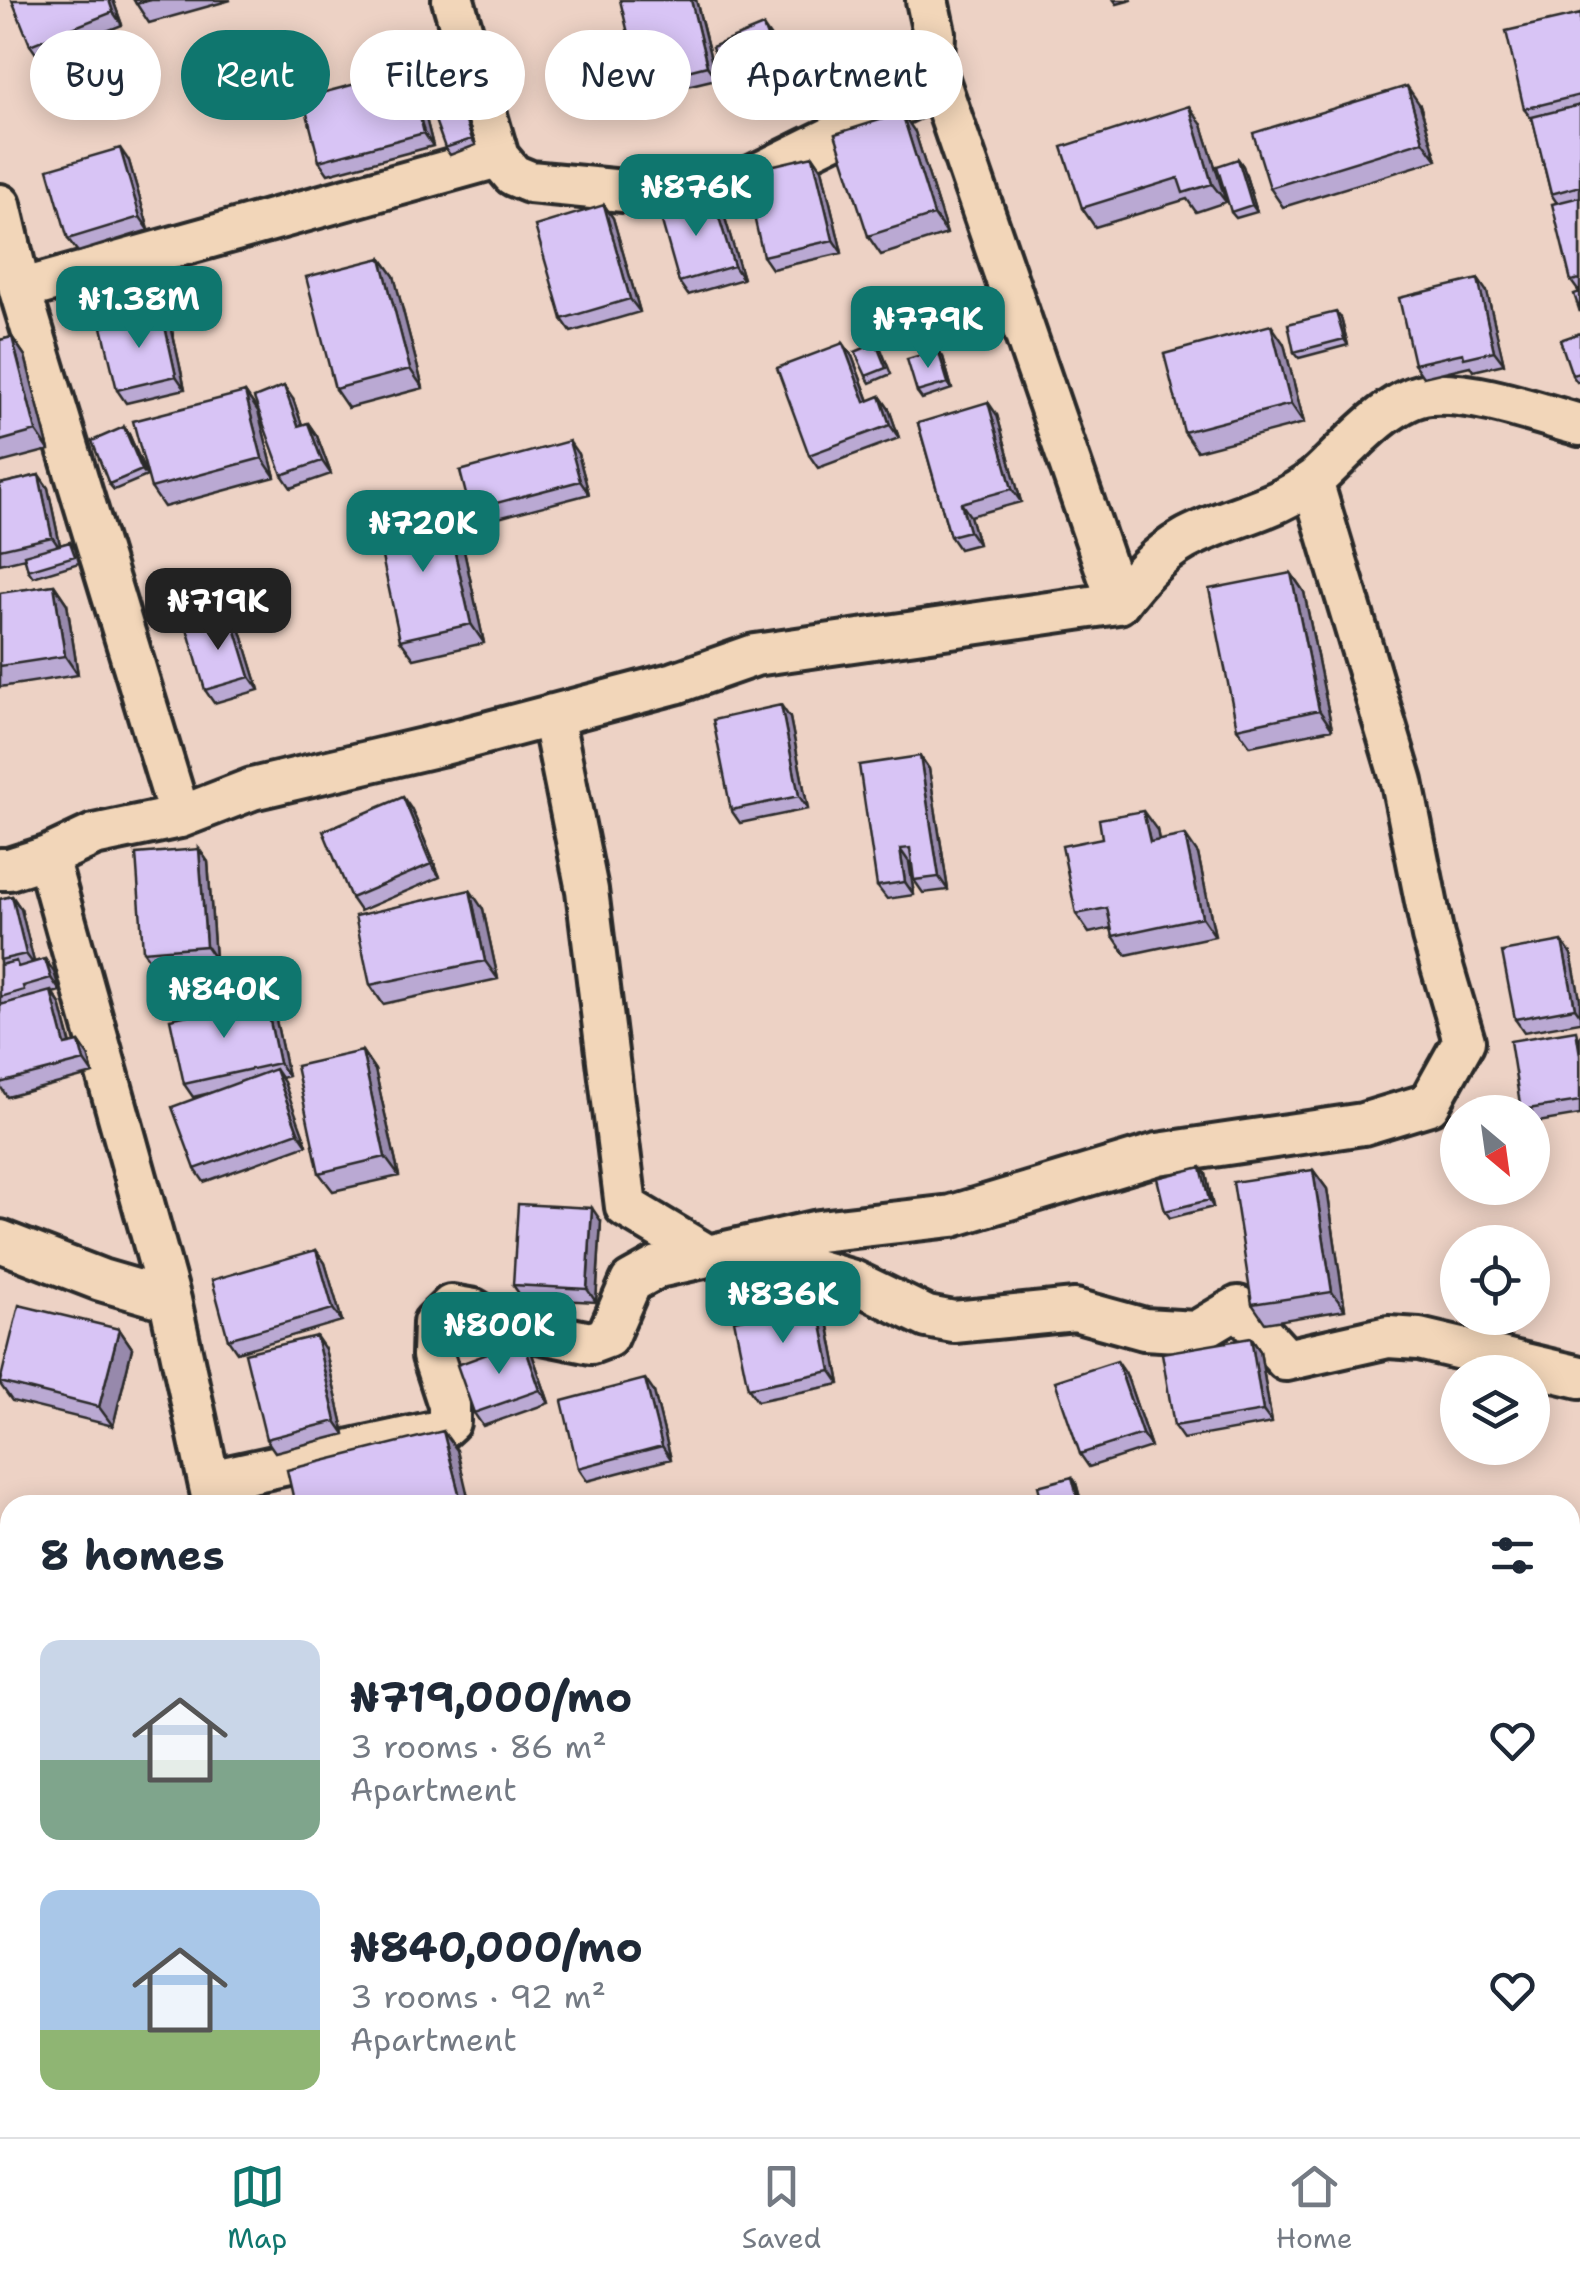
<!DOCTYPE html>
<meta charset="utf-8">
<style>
body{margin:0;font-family:"Shantell Sans",sans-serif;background:#f2f2f3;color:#1f2937;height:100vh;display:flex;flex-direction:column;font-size:38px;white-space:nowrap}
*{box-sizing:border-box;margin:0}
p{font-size:32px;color:#747a83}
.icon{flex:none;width:55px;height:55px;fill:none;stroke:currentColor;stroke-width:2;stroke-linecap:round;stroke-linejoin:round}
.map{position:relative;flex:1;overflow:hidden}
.panel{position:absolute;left:0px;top:1495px;width:1580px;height:642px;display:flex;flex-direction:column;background:#fff;border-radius:30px 30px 0 0;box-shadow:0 5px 25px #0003}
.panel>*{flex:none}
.guide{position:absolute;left:30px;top:30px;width:1000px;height:90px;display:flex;gap:20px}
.needle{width:65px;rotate:151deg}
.fabs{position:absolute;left:1440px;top:1095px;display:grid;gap:20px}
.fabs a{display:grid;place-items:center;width:110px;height:110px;border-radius:50%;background:#fff;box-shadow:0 5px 25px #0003;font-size:50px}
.price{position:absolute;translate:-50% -85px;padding:0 22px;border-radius:20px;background:#0f766e;color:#fff;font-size:32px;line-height:65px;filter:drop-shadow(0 2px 5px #0008)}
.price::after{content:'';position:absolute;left:50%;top:60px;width:30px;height:22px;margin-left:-15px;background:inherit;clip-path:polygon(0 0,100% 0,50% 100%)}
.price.on{background:#222;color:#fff}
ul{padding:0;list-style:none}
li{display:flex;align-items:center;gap:30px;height:250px;padding:0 40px}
li span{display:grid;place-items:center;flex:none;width:280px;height:200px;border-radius:20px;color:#555}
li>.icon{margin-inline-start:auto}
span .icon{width:120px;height:120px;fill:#fffc;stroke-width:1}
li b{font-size:42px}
h2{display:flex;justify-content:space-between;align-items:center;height:120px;padding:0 40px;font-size:42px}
.tag{padding:0 35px;border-radius:45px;background:#fff;box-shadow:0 5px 25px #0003;font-size:35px;line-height:90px}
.tag.on{background:#0f766e;color:#fff}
.tab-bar{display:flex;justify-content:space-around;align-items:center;height:140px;border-top:2px solid #e0e1e3;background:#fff;font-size:28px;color:#747a83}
.tab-bar a{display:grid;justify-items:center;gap:5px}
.tab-bar .on{color:#0f766e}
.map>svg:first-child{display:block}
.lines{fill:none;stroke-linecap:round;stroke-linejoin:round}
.minor-casing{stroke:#2b2b2b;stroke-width:48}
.minor{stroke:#f2d6b9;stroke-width:40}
.wall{fill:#baa9d3;stroke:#2b2b2b;stroke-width:2.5}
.shaded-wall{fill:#9789ac;stroke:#2b2b2b;stroke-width:2.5}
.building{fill:#d8c4f5;stroke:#2b2b2b;stroke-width:2.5}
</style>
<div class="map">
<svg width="1580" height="2137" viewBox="0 0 1580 2137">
<rect width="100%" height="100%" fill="#edd2c5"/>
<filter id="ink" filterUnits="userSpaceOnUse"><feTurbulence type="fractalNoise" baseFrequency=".01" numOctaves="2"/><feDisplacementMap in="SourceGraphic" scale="20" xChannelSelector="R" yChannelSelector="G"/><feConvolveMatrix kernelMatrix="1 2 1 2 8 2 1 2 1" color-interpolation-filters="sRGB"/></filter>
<g filter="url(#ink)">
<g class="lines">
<g class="minor-casing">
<path id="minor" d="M453 0 498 157 513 175 530 182 707 199 912 98 933 65
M927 0 934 33 933 65 1118 603
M0 205 20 290 180 817
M20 290 498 157
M552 715 587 890 626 1207 708 1256 819 1231 952 1216 1158 1154 1363 1124 1429 1104 1464 1041 1433 936 1402 782 1312 481
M47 857 170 1300
M0 869H9L47 857 94 835 180 817 252 789 440 745 675 683 755 655 1118 603C1137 578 1156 556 1184 540 1227 516 1276 511 1315 479 1345 453 1389 397 1430 394 1476 391 1536 413 1580 425
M0 1241 101 1280 170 1300 214 1505
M210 1481 439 1431 449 1422V1405L433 1356 434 1323 451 1306 474 1310 493 1323 591 1343 607 1337 631 1282 658 1267 708 1256 784 1261 853 1281 927 1317 954 1322 1075 1310 1144 1329 1196 1332 1238 1307 1286 1360 1388 1337 1419 1339 1580 1377
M1570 1922 1580 1923
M0 1928 10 1929
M631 2128 632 2137
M1126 2128 1129 2137
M785 2137 789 2128"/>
</g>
<use href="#minor" class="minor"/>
</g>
<path class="wall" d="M113 0 122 25 39 58 30 45Z
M134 0H231L149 23Z
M696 0 716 79 649 95 640 83Z
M1114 0H1132L1117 4Z
M1580 14V312L1579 292 1571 281 1557 203 1551 194 1533 121 1524 109Z
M772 39 786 76 735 96 726 83Z
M437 56 441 63 455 97 434 105 429 98Z
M417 83 433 146 328 174 319 161Z
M1420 105 1437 160 1283 207 1270 188Z
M463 109 476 145 450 155 445 148Z
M1202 125 1226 202 1196 212 1187 199 1095 227 1082 208Z
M915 132 947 234 881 255 868 236Z
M813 156 822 169 842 253 772 269 763 256Z
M1238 159 1243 166 1257 212 1236 218 1231 212Z
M129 161 149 230 78 252 68 239Z
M712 195 722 208 743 279 688 295 679 282Z
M604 205 613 218 640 312 571 332 562 319Z
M381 258 394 276 423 388 348 408 335 389Z
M1487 292 1504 364 1473 371 1470 366 1423 377 1414 364Z
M162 313 171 326 185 389 126 403 117 390Z
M1341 318 1348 345 1299 358 1294 352Z
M1580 333V381L1577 382 1572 375Z
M12 337 25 356 49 450 0 463V340Z
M843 343 852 356 869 401 880 396 889 409 899 438 818 468 809 455Z
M876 343 881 349 891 374 870 383 866 376Z
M1284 344 1304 423 1197 451 1184 432Z
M938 350 943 357 952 389 922 399 917 392Z
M245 392 258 411 275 477 164 507 151 488Z
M293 399 302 425 308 423 317 436 331 474 291 488 282 475Z
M997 415 1021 502 970 516 978 544 959 549 950 536 918 423Z
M124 427 129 434 147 476 114 490 109 484Z
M578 454 589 494 479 523 470 510Z
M39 475 48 488 60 545 70 542 75 548 79 563 33 577 28 570 25 558 0 564V484Z
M445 509 459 528 484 643 414 659 400 640Z
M1291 573 1304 592 1332 729 1250 746 1237 728Z
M54 585 67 604 78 675 0 687V593Z
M240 628 259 690 214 703 205 690Z
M790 718 808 809 740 823 731 810Z
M920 756 929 769 948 890 923 893 914 880 911 862H909L914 895 887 899 877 886Z
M412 810 440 877 360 911 351 898Z
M1157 830 1159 840 1198 854 1215 936 1126 955 1113 936 1111 928 1089 933 1076 914Z
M199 849 208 862 215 959 152 964 143 951Z
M12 896 21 909 34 962 45 959 54 972 60 991 53 993 60 1004 71 1044 79 1042 88 1055 93 1074 7 1097 0 1086V899Z
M483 909 498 979 383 1004 370 985Z
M1571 954 1580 999V1022L1524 1032 1515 1019Z
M274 1011 288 1076 281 1078 307 1145 204 1182 195 1169 210 1093 193 1097 184 1084Z
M1580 1036V1115L1532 1123V1112H1523L1521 1110Z
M362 1051 375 1070 399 1176 333 1191 319 1173Z
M1313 1170 1327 1189 1345 1310 1265 1323 1252 1304Z
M1206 1174 1213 1207 1170 1218 1165 1211Z
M601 1221 596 1302 522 1298 513 1285Z
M316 1250 325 1263 342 1321 237 1352 228 1339Z
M827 1316 840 1384 757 1401 748 1388Z
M119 1329 132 1348 113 1426 12 1401 0 1384V1378Z
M1251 1338 1260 1351 1272 1423 1183 1439 1174 1426Z
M325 1349 345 1434 275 1452 266 1439Z
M532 1354 549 1403 483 1426 474 1413Z
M1126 1374 1151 1447 1089 1467 1080 1454Z
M654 1392 671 1459 587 1481 578 1468Z
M1072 1477 1076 1483 1082 1505H1043Z
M1580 2082V2137H1503Z
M157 2128H257V2129L211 2137H161Z"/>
<path class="shaded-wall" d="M109 0H113L122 25 113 12Z
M691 0H696L716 79 707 66Z
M763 26 772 39 786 76 777 63Z
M437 56 441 63 455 97 451 90Z
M408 70 417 83 433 146 424 133Z
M1407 86 1420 105 1437 160 1423 141Z
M459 103 463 109 476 145 472 139Z
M1189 106 1202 125 1226 202 1212 184Z
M902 113 915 132 947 234 934 215Z
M120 148 129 161 149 230 140 217Z
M813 156 822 169 842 253 833 240Z
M1238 159 1243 166 1257 212 1252 205Z
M712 195 722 208 743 279 734 266Z
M604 205 613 218 640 312 630 299Z
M381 258 394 276 423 388 410 369Z
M1478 279 1487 292 1504 364 1494 351Z
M1336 312 1341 318 1348 345 1344 339Z
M162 313 171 326 185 389 176 376Z
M1271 325 1284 344 1304 423 1291 404Z
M12 337 25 356 49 450 36 431Z
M843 343 852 356 874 415 865 402Z
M938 350 943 357 952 389 948 383Z
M284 386 293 399 307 439 298 426Z
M245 392 258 411 275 477 262 458Z
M880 396 889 409 899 438 890 425Z
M988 402 997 415 1021 502 1012 489Z
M308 423 317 436 331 474 322 461Z
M124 427 129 434 147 476 142 470Z
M569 441 578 454 589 494 580 481Z
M39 475 48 488 61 550 52 537Z
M961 503 970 516 978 544 969 531Z
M445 509 459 528 484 643 471 624Z
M1291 573 1304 592 1332 729 1319 710Z
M54 585 67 604 78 675 65 656Z
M231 615 240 628 259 690 250 677Z
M781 705 790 718 808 809 799 796Z
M920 756 929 769 948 890 939 877Z
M403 797 412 810 440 877 431 864Z
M1143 811 1157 830 1163 861 1150 842Z
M1185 835 1198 854 1215 936 1202 917Z
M199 849 208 862 215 959 206 946Z
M900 849 909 862 914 895 905 882Z
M470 890 483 909 498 979 485 961Z
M12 896 21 909 35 966 26 954Z
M1562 941 1571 954 1580 999V1015L1575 1008Z
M45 959 54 972 60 991 51 978Z
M51 991 60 1004 74 1058 65 1045Z
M265 998 274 1011 288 1076 279 1063Z
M79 1042 88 1055 93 1074 84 1061Z
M362 1051 375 1070 399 1176 385 1157Z
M275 1069 284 1082 307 1145 298 1132Z
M1201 1167 1206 1174 1213 1207 1209 1200Z
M1313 1170 1327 1189 1345 1310 1332 1292Z
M592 1208 601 1221 596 1302 587 1289Z
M316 1250 325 1263 342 1321 333 1309Z
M818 1304 827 1316 840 1384 831 1371Z
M119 1329 132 1348 113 1426 99 1407Z
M316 1336 325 1349 345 1434 336 1421Z
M1251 1338 1260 1351 1272 1423 1263 1411Z
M523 1341 532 1354 549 1403 540 1390Z
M1117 1361 1126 1374 1151 1447 1142 1434Z
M645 1379 654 1392 671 1459 662 1446Z
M443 1431 457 1450 470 1505H462Z
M1072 1477 1076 1483 1082 1505 1078 1500Z
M1570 2032 1580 2082V2128L1570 2080Z
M746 2128H753L754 2137H747Z
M1463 2128H1470L1472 2137H1465Z"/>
<path class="building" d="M12 0H109L113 12 30 45Z
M134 0H151L136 4Z
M620 0H691L707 66 640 83Z
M1580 14V95L1524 109 1506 31Z
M763 26 777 63 726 83 712 47Z
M437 56 451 90 429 98 416 65Z
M408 70 424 133 319 161 303 98Z
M1407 86 1423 141 1270 188 1253 133Z
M459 103 472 139 445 148 432 112Z
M1580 105V186L1551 194 1532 117Z
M1189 106 1212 184 1183 193 1178 178 1082 208 1062 147Z
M902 113 934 215 868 236 835 134Z
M120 148 140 217 68 239 48 169Z
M813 156 833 240 763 256 744 172Z
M1238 159 1252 205 1231 212 1217 166Z
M712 195 734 266 679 282 659 211Z
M1580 197V279L1571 281 1552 204Z
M604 205 630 299 562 319 535 226Z
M381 258 410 369 335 389 306 277Z
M1478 279 1494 351 1464 358 1463 353 1414 364 1399 298Z
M1580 292V312L1574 294Z
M1336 312 1344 339 1294 352 1288 324Z
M162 313 176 376 117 390 102 327Z
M1271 325 1291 404 1184 432 1164 354Z
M1580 333V373L1572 375 1560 340Z
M12 337 36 431 0 441V340Z
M843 343 865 402 880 396 890 425 809 455 777 368Z
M876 343 886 368 866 376 855 352Z
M938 350 948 383 917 392 907 359Z
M284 386 298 426 308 423 322 461 282 475 254 398Z
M245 392 262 458 151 488 133 421Z
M988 402 1012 489 961 503 969 531 950 536 918 423Z
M124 427 142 470 109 484 92 441Z
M569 441 580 481 470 510 460 471Z
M39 475 52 537 0 549V484Z
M445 509 471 624 400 640 375 525Z
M70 542 75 556 28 570 24 555Z
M1291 573 1319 710 1237 728 1209 589Z
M54 585 65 656 0 666V593Z
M231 615 250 677 205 690 187 628Z
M781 705 799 796 731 810 713 720Z
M920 756 939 877 914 880 910 848 900 849 905 882 877 886 859 765Z
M403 797 431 864 351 898 323 831Z
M1143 811 1150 842 1185 835 1202 917 1113 936 1107 908 1076 914 1062 846 1102 838 1099 819Z
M199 849 206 946 143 951 136 854Z
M470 890 485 961 370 985 355 916Z
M12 896 26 954 0 960V899Z
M1562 941 1575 1008 1515 1019 1502 952Z
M45 959 51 978 23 986 24 990 0 997V965L16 961 18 967Z
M51 991 65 1045 79 1042 84 1061 0 1083V1005Z
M265 998 279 1063 184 1084 170 1019Z
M1576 1030 1580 1055V1101L1521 1110 1510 1041Z
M362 1051 385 1157 319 1173 296 1066Z
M275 1069 298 1132 195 1169 172 1107Z
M1201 1167 1209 1200 1165 1211 1157 1178Z
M1313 1170 1332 1292 1252 1304 1233 1182Z
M518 1204 592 1208 587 1289 513 1285Z
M316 1250 333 1309 228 1339 212 1280Z
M818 1304 831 1371 748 1388 734 1320Z
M19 1305 119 1329 99 1407 0 1382Z
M316 1336 336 1421 266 1439 245 1353Z
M1251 1338 1263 1411 1174 1426 1162 1353Z
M523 1341 540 1390 474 1413 457 1365Z
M1117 1361 1142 1434 1080 1454 1055 1381Z
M645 1379 662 1446 578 1468 562 1401Z
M443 1431 462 1505H295L287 1470Z
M1072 1477 1078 1500 1056 1505H1043L1038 1486Z
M1570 2080 1579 2127 1529 2137H1503L1501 2128H1570Z
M157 2128H183L157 2132Z
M677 2128H746L747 2137H679Z
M1400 2128H1463L1465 2137H1402Z"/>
</g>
</svg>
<div class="fabs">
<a><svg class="needle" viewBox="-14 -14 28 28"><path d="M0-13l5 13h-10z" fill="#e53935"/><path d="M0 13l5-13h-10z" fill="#747a83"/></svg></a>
<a><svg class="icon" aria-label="locate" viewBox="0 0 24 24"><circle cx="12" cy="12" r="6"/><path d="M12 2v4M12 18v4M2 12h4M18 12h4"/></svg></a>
<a><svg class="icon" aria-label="layers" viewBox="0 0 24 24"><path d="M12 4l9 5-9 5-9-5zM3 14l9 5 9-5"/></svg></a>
</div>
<b class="price" style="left:696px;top:239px">₦876K</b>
<b class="price" style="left:139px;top:351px">₦1.38M</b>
<b class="price" style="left:928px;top:371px">₦779K</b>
<b class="price" style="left:423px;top:575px">₦720K</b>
<b class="price on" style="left:218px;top:653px">₦719K</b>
<b class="price" style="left:224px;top:1041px">₦840K</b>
<b class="price" style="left:783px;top:1346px">₦836K</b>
<b class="price" style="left:499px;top:1377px">₦800K</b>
<div class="guide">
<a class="tag">Buy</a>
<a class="tag on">Rent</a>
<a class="tag">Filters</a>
<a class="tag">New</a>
<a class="tag">Apartment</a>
</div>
<section class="panel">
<h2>8 homes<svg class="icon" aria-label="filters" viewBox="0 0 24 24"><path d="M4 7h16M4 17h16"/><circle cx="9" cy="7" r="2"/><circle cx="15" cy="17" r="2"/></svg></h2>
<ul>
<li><span style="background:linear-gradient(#c9d6e8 60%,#7fa58c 0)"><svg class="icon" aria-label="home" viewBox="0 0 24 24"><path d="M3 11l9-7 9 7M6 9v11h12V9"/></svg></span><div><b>₦719,000/mo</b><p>3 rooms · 86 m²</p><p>Apartment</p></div><svg class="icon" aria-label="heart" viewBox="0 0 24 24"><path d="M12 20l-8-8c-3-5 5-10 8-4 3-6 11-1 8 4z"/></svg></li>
<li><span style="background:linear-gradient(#a9c7e8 70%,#8fb573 0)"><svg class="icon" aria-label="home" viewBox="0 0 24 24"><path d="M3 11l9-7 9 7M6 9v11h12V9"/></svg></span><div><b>₦840,000/mo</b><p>3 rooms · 92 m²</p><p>Apartment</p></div><svg class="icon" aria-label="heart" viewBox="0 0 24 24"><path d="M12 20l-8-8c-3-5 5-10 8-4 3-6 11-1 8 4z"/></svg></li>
</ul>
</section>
</div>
<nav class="tab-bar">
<a class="on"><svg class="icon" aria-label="map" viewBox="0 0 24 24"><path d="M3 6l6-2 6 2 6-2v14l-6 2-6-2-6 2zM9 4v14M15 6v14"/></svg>Map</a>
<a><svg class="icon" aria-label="saved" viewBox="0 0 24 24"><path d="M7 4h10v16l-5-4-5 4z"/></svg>Saved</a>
<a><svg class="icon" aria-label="home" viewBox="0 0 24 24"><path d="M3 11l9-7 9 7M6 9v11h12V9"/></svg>Home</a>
</nav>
